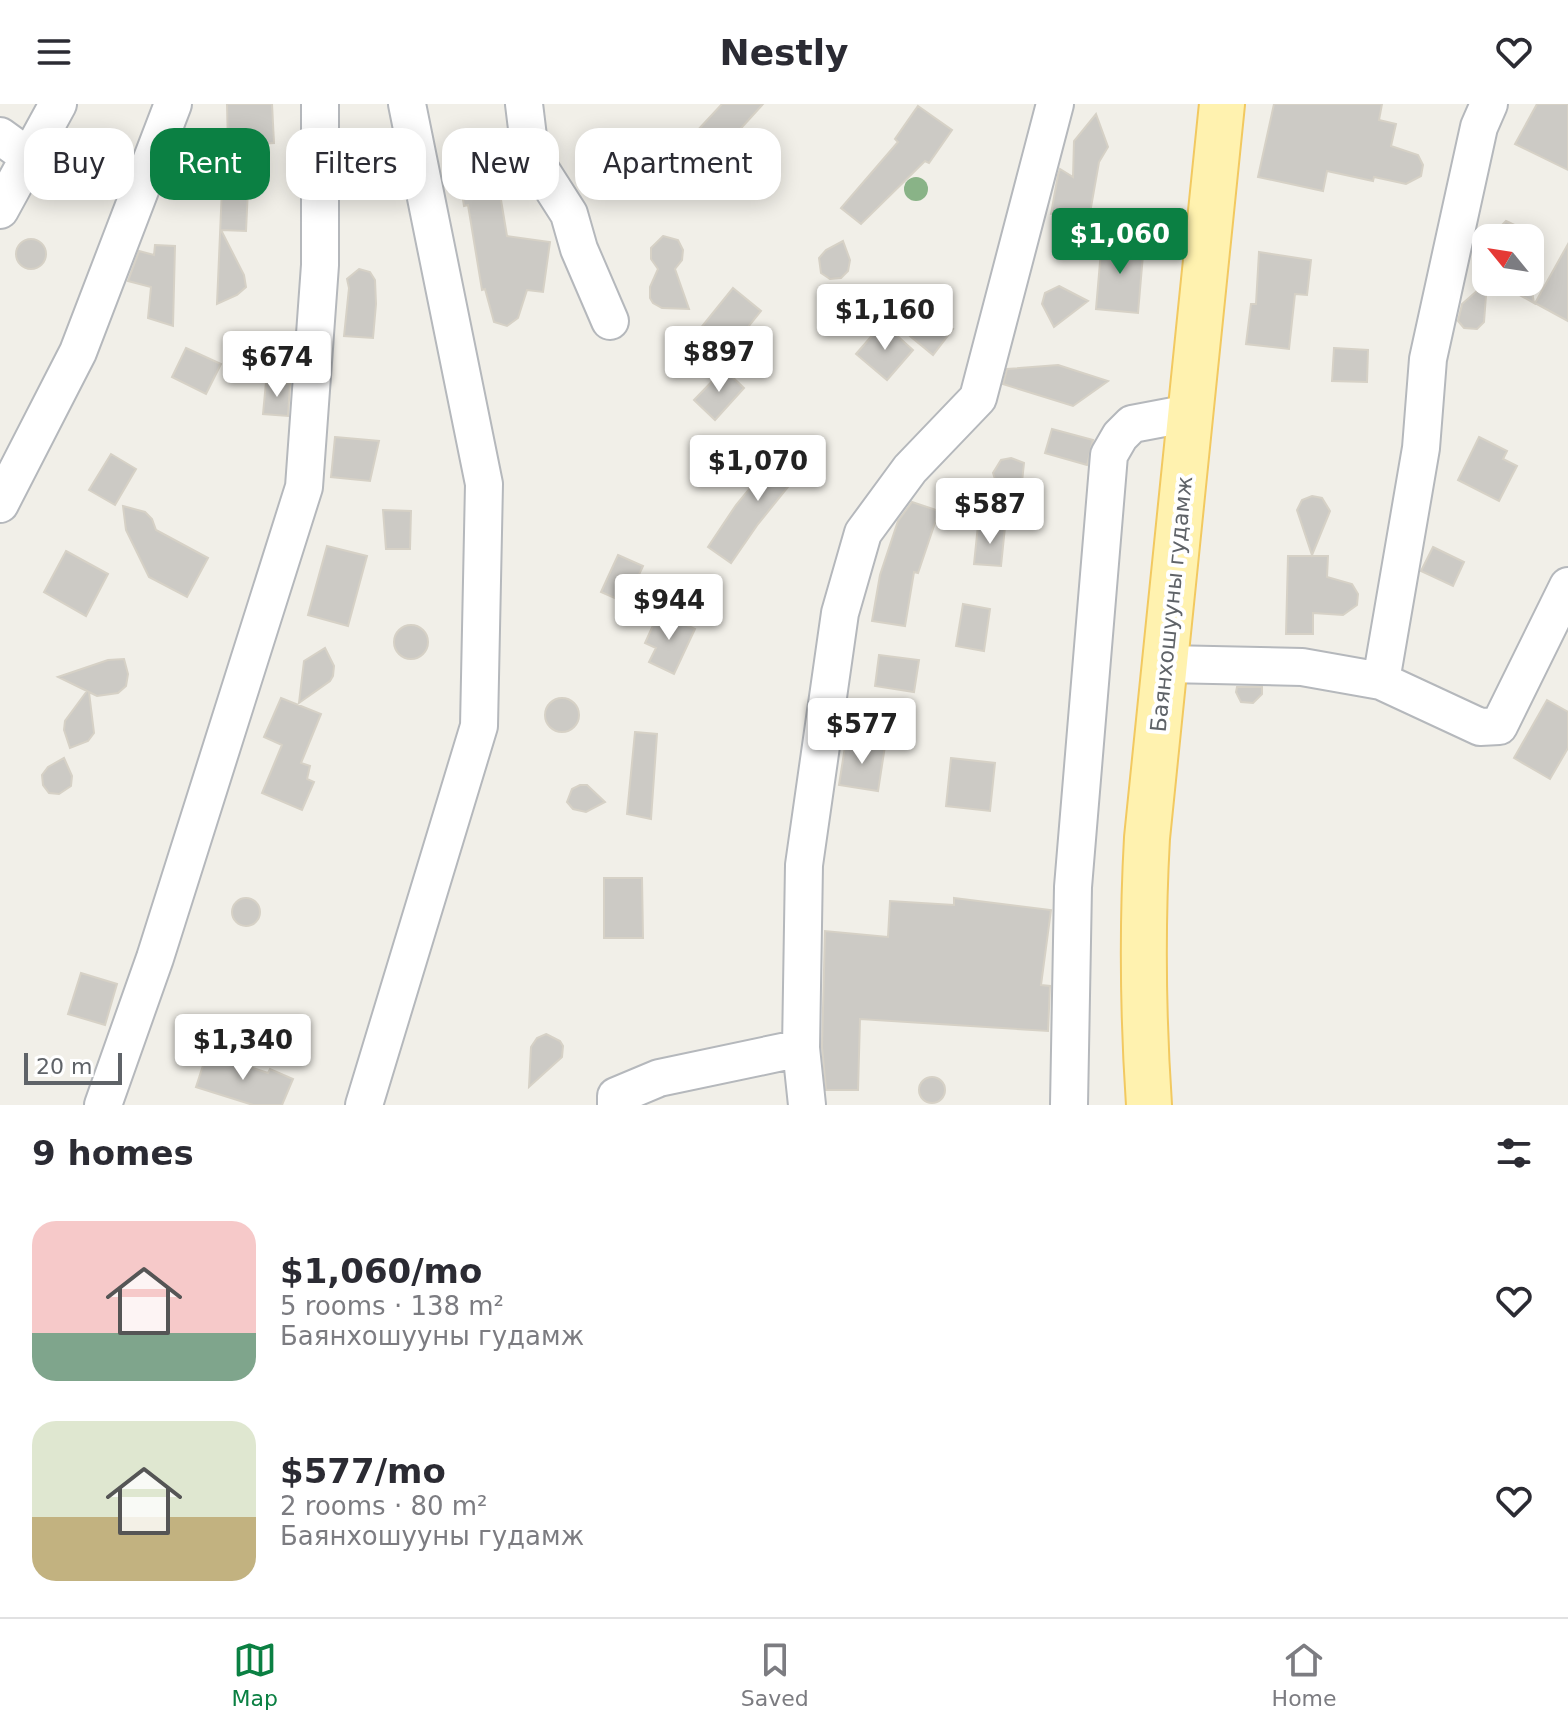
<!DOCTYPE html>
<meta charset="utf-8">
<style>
body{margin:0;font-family:"DejaVu Sans",sans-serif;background:#f7f7f7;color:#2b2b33;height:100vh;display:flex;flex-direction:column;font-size:30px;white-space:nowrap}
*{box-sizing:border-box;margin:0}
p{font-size:26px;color:#7c7c81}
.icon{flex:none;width:44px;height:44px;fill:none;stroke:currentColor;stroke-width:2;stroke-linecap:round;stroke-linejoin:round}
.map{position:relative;height:1001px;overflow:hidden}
.sheet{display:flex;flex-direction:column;background:#fff;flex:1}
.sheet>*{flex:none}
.banner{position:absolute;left:24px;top:24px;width:800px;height:72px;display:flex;gap:16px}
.needle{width:52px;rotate:300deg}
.fabs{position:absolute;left:1472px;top:120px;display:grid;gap:16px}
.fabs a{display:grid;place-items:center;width:72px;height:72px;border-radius:16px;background:#fff;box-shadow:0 4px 20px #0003;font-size:40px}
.scale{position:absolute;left:24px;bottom:20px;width:98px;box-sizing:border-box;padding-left:8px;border:4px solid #5f6368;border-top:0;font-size:22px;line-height:28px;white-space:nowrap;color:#5f6368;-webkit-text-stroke:6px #fff;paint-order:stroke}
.price{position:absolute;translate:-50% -68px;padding:0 18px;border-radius:8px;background:#fff;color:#222;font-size:26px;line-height:52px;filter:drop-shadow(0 2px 4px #0008)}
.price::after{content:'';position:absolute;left:50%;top:48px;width:24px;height:18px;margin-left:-12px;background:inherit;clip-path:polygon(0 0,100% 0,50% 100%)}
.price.selected{background:#0b8043;color:#fff}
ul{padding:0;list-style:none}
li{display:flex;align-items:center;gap:24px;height:200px;padding:0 32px}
li span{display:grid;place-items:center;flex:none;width:224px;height:160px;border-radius:24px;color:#555}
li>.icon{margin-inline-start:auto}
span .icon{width:96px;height:96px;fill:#fffc;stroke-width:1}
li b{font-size:34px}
h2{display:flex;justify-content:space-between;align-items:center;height:96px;padding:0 32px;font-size:34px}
.chip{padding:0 28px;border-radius:24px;background:#fff;box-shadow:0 4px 20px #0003;font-size:28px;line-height:72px}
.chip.selected{background:#0b8043;color:#fff}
header{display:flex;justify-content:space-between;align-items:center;height:104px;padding:0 32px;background:#fff;font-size:36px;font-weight:800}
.dock{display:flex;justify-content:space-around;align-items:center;height:112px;border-top:2px solid #e1e1e2;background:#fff;font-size:22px;color:#7c7c81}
.dock a{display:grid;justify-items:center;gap:4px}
.dock .selected{color:#0b8043}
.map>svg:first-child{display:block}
.building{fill:#cccac5;stroke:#d6d1c6;stroke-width:2}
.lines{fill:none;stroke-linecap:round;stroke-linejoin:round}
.minor-casing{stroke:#b5b8bc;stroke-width:40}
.major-casing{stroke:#f2c960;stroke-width:48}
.minor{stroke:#fff;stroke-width:36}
.major{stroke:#fff2af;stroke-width:44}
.tree{fill:#89b387}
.labels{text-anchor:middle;stroke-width:8;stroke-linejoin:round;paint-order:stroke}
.street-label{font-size:22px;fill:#5f6368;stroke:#fff}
</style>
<header><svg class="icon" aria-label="menu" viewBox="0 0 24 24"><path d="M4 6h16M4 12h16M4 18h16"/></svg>Nestly<svg class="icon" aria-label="heart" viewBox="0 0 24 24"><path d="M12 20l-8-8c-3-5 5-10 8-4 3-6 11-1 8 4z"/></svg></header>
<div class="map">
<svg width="1568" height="1001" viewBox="0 0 1568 1001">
<rect width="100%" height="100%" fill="#f1efe8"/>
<path class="building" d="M227 0H272L274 39 228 42Z
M722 0H763L692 78 669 57Z
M1274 0H1382L1379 16 1396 20 1391 42 1418 51 1423 61 1421 72 1406 80 1374 73 1373 77 1327 67 1323 87 1258 73Z
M1537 0H1568V66L1515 40Z
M918 2 952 26 929 59 925 57 861 120 841 104 898 38 895 35Z
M1096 10 1108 43 1099 58 1087 126 1071 124 1072 114 1051 110 1058 71 1060 65 1073 73 1074 37Z
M493 48 507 132 550 138 543 188 527 186 518 214 507 222 494 218 485 185 482 186 468 101 464 102 456 54Z
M49 78a16 16 0 1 1 32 0a16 16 0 1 1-32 0Z
M222 84 248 85 246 127 221 126 244 171 246 183 237 191 217 200Z
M1506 117 1519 123 1523 134H1495L1496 127Z
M663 132 678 136 683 146 682 156 675 165 689 205 662 204 653 199 650 194V183L658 165 651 155V144Z
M16 150a15 15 0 1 1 30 0a15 15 0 1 1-30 0Z
M1102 135 1144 139 1138 209 1096 205Z
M843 137 850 156 848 167 841 174 830 175 821 169 819 154 826 146Z
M1568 140V217L1535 199Z
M155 141 175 142 173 222 148 214 151 183 128 177 139 147 154 151Z
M1259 148 1311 156 1307 191 1295 190 1289 245 1246 240 1251 200H1256Z
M359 165 370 168 375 176 376 200 373 234 344 232 349 184 347 175Z
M1530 175 1534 199 1496 178H1530Z
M1487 178 1484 218 1477 225 1464 224 1458 217 1462 200Z
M1059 182 1088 197 1054 223 1042 200 1045 189Z
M733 184 761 207 727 249 699 226Z
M930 207 953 225 933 251 910 232Z
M883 219 913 246 887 276 856 250Z
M186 244 221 260 206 290 172 273Z
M1334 244 1368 246 1367 278 1332 277Z
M1058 261 1108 277 1073 302 1003 280 1007 265Z
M724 265 744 284 715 316 694 296Z
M266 278 290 280 288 312 263 310Z
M1052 325 1093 336 1087 361 1045 349Z
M335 333 379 337 370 377 331 373Z
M1479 333 1507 347 1503 355 1517 362 1499 397 1458 376Z
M787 339 809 357 758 420 731 459 708 443 736 401Z
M111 350 136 365 115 401 89 386Z
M1011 354 1024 359 1022 378 1009 392 996 378 993 369 1001 356Z
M1312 392 1322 394 1330 407 1312 451 1297 406 1302 396Z
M912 398 939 407 918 469 914 468 905 522 872 517 880 471 898 417Z
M123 402 145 408 152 415 156 426 208 454 187 493 149 473 126 426Z
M383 406 411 407 410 445H386Z
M978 421 1005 423 1001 462 974 460Z
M327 442 367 452 348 522 308 511Z
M1433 443 1464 458 1453 482 1421 467Z
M66 447 108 470 86 512 44 488Z
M618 451 643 462 626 499 601 488Z
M1288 452H1328L1327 473 1352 480 1358 490 1357 501 1343 511 1313 509V530H1286Z
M963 500 990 505 984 547 956 542Z
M659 508 695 525 674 570 649 558 656 544 645 539Z
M394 538a17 17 0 1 1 34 0a17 17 0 1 1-34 0Z
M325 544 334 562 333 572 330 577 299 599 304 557Z
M879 551 919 556 914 588 875 582Z
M124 555 128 570 126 582 118 589 97 592 89 588 94 629 88 637 70 644 64 626 65 617 87 587 58 573 108 556Z
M1237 583H1262V590L1253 599 1241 598 1236 588Z
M281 594 321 610 301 659 310 662 307 675 314 678 302 706 262 689 282 641 264 633Z
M545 611a17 17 0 1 1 34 0a17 17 0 1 1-34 0Z
M1547 596 1568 608V644L1550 675 1514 654Z
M635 628 657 630 651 715 627 710Z
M846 636 885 642 878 687 839 681Z
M64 654 72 672 71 682 59 690 49 689 43 681 42 671 48 663Z
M951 654 995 659 990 707 946 702Z
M580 681H587L605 698 586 708 573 705 567 698 572 685Z
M604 774H642L643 834H604Z
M232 808a14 14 0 1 1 28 0a14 14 0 1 1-28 0Z
M954 794 1051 806 1041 881 1050 882 1048 927 860 915 858 986H826L822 943 825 827 888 833 890 797 954 801Z
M81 869 117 880 105 921 68 910Z
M546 930 560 937 563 942 562 953 529 983 531 943 537 934Z
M207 949 268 969 270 965 293 975 282 1001H253L196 983Z
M919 986a13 13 0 1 1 26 0a13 13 0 1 1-26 0Z"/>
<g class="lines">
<g class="minor-casing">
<path id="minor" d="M524 0 530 49 569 110 579 145 610 217
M0 32 29 53
M0 106 58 0
M0 400 78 248 173 0
M1166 560 1302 563 1381 577 1480 623 1499 622 1568 482
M1381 577 1421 344 1428 255 1479 23 1489 0
M103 1001 155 854 304 383 320 161V0
M364 1001 479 622 484 380 407 0
M616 1001V992L659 974 801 944
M807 1001 801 944 804 761 840 509 863 429 910 365 978 294 1055 0
M1069 1001 1073 783 1109 351 1120 332 1132 320 1190 309"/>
</g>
<g class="major-casing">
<path id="major" d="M1149 1001C1143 912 1142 824 1147 734L1222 0"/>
</g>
<use href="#minor" class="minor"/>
<use href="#major" class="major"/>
</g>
<circle class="tree" cx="916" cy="85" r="12"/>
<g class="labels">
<g class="street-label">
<text transform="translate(1171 500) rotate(-84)" y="8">Баянхошууны гудамж</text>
</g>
</g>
</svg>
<div class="fabs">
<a><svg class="needle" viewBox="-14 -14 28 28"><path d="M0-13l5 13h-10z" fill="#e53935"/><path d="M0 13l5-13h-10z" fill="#7c7c81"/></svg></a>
</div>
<div class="scale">20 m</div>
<b class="price selected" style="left:1120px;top:172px">$1,060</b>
<b class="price" style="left:885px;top:248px">$1,160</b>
<b class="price" style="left:719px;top:290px">$897</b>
<b class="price" style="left:277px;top:295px">$674</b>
<b class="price" style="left:758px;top:399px">$1,070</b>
<b class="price" style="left:990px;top:442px">$587</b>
<b class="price" style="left:669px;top:538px">$944</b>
<b class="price" style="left:862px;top:662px">$577</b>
<b class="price" style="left:243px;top:978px">$1,340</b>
<div class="banner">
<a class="chip">Buy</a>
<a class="chip selected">Rent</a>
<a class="chip">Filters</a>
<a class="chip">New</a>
<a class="chip">Apartment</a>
</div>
</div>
<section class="sheet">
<h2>9 homes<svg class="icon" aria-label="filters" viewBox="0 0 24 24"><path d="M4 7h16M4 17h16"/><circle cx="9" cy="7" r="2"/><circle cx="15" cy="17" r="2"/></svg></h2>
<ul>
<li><span style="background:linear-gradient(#f6c9c9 70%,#7fa58c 0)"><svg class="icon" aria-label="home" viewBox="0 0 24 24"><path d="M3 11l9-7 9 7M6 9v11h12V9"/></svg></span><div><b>$1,060/mo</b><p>5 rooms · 138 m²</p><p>Баянхошууны гудамж</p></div><svg class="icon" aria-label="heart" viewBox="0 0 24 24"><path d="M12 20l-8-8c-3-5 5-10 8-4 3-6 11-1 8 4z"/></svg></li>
<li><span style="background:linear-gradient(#dfe7d0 60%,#c2b280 0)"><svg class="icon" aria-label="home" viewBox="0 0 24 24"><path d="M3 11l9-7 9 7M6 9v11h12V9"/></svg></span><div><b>$577/mo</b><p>2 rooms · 80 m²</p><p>Баянхошууны гудамж</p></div><svg class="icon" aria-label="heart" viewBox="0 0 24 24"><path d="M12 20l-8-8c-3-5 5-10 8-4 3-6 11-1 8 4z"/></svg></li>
</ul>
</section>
<nav class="dock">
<a class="selected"><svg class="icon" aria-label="map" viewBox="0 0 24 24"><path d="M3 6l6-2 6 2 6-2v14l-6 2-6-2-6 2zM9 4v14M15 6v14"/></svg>Map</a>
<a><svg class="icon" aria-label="saved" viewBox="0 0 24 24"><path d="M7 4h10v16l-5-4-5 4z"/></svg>Saved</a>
<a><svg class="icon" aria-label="home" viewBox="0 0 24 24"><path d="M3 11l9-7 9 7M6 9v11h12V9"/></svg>Home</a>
</nav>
